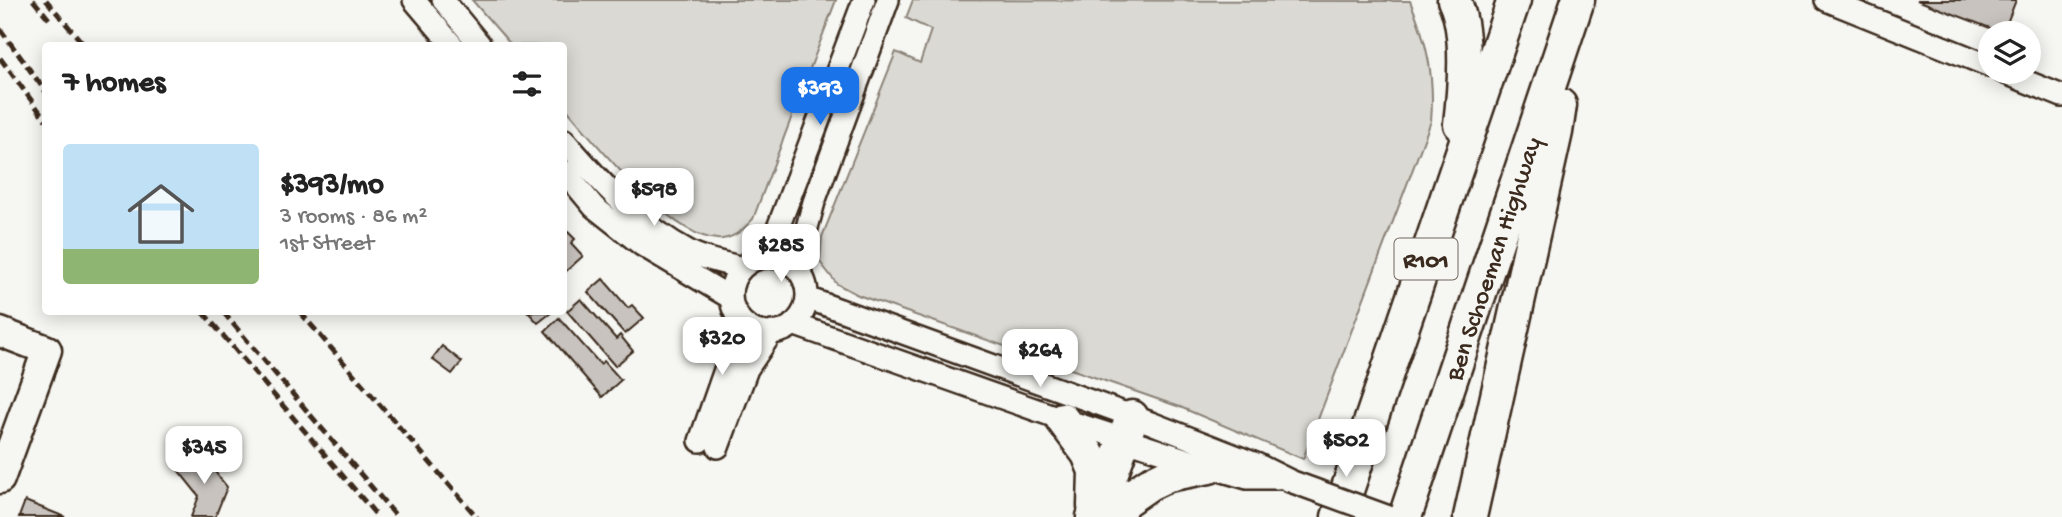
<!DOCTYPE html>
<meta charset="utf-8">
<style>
body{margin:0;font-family:"Gochi Hand",sans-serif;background:#f6f6f6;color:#222;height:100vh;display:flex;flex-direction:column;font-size:26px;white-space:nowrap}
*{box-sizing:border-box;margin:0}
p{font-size:23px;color:#767676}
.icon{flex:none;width:38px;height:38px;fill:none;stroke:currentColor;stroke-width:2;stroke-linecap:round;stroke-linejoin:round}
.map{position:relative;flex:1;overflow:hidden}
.panel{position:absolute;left:42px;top:42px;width:525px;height:273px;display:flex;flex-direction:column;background:#fff;border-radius:7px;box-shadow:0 4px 18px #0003}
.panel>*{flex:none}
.fabs{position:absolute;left:1978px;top:21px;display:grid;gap:14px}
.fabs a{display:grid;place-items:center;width:63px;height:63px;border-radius:50%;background:#fff;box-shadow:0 4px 18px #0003;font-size:35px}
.price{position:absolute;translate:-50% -60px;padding:0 16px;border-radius:14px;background:#fff;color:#222;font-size:23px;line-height:46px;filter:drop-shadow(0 2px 4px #0008)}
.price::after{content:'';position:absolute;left:50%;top:42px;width:21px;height:16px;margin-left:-10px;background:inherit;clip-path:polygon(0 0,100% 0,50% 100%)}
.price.current{background:#1a73e8;color:#fff}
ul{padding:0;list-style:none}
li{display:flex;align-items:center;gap:21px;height:175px;padding:0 21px}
li span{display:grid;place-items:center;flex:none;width:196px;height:140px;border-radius:7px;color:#555}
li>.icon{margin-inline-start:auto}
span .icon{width:84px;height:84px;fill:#fffc;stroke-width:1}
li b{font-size:30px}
h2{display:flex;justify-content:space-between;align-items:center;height:84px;padding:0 21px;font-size:30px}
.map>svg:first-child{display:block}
.green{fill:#dad9d3;stroke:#8a8278;stroke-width:2}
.building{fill:#c8c3be;stroke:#3b2a1e;stroke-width:2}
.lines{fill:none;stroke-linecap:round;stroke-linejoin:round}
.street-casing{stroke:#3b2a1e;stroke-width:26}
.secondary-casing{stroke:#3b2a1e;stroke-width:33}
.primary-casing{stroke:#3b2a1e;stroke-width:37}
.street{stroke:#f6f6f2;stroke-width:21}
.secondary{stroke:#f6f6f2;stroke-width:28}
.primary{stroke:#f6f6f2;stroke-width:32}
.rail{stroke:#3b2a1e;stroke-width:5;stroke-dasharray:10 5;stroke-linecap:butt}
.street-bridge-casing{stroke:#3b2a1e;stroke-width:26;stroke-linecap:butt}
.street-bridge{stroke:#f6f6f2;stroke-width:21}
.labels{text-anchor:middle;stroke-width:5;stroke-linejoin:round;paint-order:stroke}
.shield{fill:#f6f6f2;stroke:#73675e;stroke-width:2}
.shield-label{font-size:24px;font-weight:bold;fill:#3b2a1e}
.street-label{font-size:26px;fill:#3b2a1e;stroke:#f6f6f2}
</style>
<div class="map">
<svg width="2062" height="517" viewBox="0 0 2062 517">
<rect width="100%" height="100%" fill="#f6f6f2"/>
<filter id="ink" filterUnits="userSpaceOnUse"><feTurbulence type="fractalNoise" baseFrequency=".0143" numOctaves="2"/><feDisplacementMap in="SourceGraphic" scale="14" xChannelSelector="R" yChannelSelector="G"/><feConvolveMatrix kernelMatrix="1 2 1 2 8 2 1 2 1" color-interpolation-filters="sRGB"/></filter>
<g filter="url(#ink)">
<path class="green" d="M472 0H836L753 219C744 228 737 237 722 239 675 244 593 140 564 106V46L511 45Z
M913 0 1410 1C1427 41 1435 77 1431 121L1303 459 1180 407 858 295 837 284 820 262 822 237 896 52 920 63 931 30 906 18Z"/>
<path class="building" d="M1917 0H2016L2003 33Z
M568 232 575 239 571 243 583 256 564 273V234Z
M603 279 628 308 632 305 644 318 625 334 588 292Z
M581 299 616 339 620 335 633 351 615 366 567 311Z
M528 312H552L538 323Z
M559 318 600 364 604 361 621 380 602 397 545 331Z
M442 346 462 362 452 374 432 359Z
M200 453 227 487 215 517H191L199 496 178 470Z
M25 501 65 517H19Z"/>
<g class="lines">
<g class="street-casing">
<path id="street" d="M414 0 453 46
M443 0 481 46
M1826 0 1990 66
M2003 72 2062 96
M564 140C600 182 640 226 690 252 706 260 725 263 742 268
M564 171 594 207 642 245 731 298
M767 257 864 0
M731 295a38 38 0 1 1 76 0a38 38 0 1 1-76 0Z
M796 268 814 202 888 0
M807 298 1151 423 1256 464 1290 481
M793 324 1062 419 1209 467 1247 478H1277
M700 441 733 347 737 314
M718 447 747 369 772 332"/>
</g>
<g class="secondary-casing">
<path id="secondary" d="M0 332 47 350 0 479"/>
</g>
<g class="primary-casing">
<g id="primary">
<path d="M1454 0C1469 31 1464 90 1460 124"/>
<path d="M1062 419 1088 454 1095 471 1094 506"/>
<path d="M1093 517 1106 489 1132 417"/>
<path d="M1116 517 1123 502 1149 484 1168 475 1209 467"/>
<path d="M1338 517 1514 0"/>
<path id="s1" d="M1405 517 1578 0"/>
<path d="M1470 517 1556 132 1560 105"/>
</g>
</g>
<use href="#street" class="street"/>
<use href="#secondary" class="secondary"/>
<use href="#primary" class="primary"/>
<path class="rail" d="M33 0 49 19
M46 0 85 46
M0 29 46 92
M0 58 46 120
M203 312 378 517
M223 312 397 517
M300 312 477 517"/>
<g class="street-bridge-casing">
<path id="street-bridge" d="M1290 481 1389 517"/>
</g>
<use href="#street-bridge" class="street-bridge"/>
</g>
</g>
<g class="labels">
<rect class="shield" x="1394.5" y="238.5" width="63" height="41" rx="5"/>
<g class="shield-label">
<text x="1426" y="267">R101</text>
</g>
<g class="street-label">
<text dy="9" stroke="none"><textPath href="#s1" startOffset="273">Ben Schoeman Highway</textPath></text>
</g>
</g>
</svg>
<div class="fabs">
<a><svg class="icon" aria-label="layers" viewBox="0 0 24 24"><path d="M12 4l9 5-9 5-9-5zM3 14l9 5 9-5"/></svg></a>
</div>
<b class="price current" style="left:820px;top:127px">$393</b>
<b class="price" style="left:654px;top:228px">$598</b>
<b class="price" style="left:781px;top:284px">$285</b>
<b class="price" style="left:722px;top:377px">$320</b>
<b class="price" style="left:1040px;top:389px">$264</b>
<b class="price" style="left:1346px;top:479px">$502</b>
<b class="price" style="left:204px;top:486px">$345</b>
<section class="panel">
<h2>7 homes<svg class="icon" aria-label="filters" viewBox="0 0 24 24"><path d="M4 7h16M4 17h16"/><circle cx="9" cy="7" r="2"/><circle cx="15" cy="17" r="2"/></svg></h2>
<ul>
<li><span style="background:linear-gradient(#bfe0f5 75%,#8fb573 0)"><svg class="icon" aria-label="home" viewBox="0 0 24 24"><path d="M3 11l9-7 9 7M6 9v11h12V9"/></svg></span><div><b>$393/mo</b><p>3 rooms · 86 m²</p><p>1st Street</p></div></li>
</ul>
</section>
</div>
